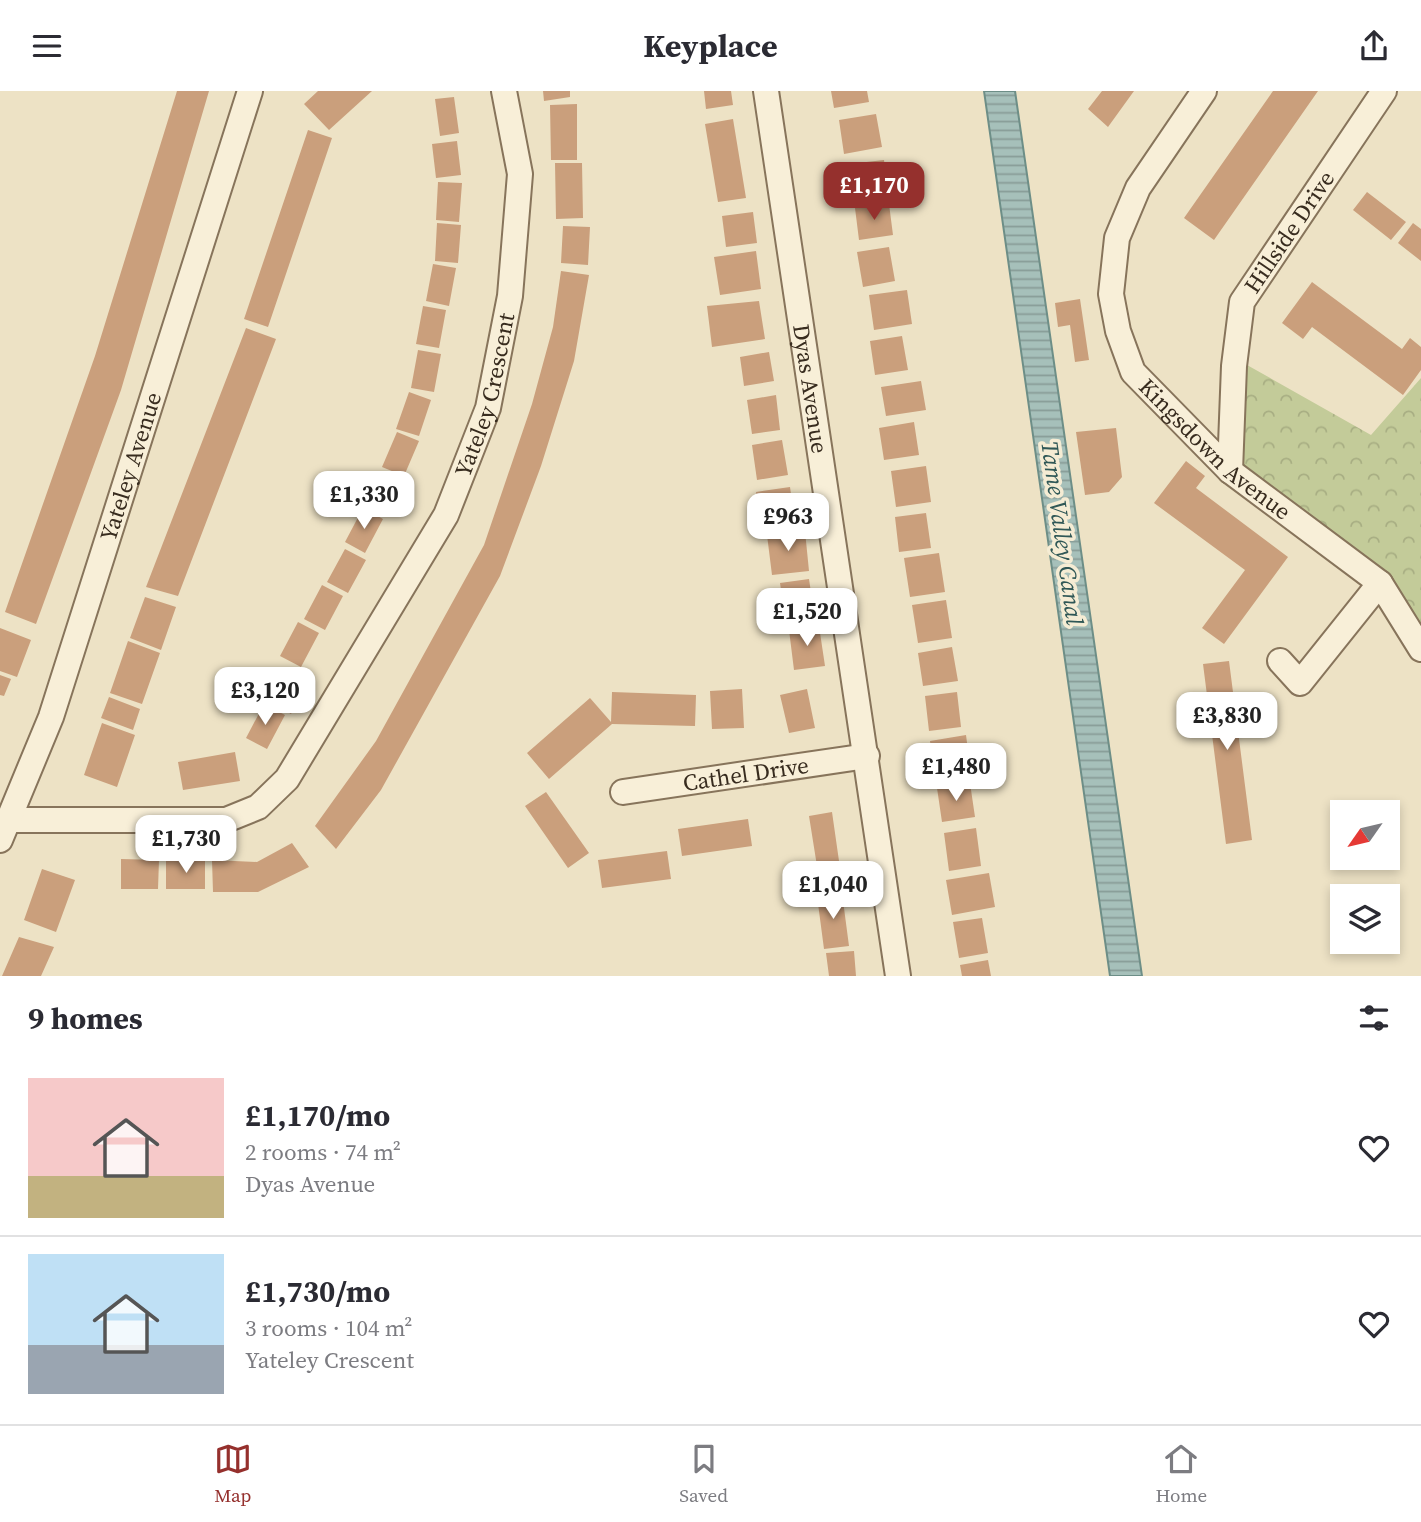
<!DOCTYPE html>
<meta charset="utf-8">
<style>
body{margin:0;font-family:"Source Serif 4",serif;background:#f7f7f7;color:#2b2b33;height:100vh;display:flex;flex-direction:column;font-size:26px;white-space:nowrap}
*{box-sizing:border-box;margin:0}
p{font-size:23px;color:#7c7c81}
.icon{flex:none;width:38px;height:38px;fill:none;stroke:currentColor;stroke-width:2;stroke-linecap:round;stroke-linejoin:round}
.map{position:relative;height:885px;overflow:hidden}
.panel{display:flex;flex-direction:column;background:#fff;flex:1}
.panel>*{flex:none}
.needle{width:46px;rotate:236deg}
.tools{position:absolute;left:1330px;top:709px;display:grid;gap:14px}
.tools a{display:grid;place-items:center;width:70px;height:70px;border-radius:0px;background:#fff;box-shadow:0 4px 10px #0003;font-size:35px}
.price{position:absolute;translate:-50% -60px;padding:0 16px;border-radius:14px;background:#fff;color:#222;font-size:23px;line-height:46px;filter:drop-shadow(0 2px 4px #0008)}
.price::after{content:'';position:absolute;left:50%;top:42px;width:21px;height:16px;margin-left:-10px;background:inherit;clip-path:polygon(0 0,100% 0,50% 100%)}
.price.current{background:#95302d;color:#fff}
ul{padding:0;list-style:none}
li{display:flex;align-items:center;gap:21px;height:175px;padding:0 28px}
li+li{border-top:2px solid #e1e1e2}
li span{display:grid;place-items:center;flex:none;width:196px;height:140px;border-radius:0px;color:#555}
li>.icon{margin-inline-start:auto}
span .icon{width:84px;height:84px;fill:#fffc;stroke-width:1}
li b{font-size:30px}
h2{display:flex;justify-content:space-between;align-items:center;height:84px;padding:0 28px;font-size:30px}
header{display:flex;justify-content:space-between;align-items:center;height:91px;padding:0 28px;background:#fff;font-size:32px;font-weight:700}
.menu{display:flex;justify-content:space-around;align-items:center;height:98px;border-top:2px solid #e1e1e2;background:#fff;font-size:19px;color:#7c7c81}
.menu a{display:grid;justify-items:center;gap:4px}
.menu .current{color:#95302d}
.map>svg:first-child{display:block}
.forest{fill:url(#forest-crowns)}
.water{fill:url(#water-rules);stroke:#6d8e87;stroke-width:2}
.building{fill:#ca9f7c}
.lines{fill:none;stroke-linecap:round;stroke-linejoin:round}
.minor-casing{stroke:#87745b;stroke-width:28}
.minor{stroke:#f8efd8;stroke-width:24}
.labels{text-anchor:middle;stroke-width:7;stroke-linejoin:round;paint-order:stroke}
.street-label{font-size:23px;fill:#382c1f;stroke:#f5ecd4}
.water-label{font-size:24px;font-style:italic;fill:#2f5756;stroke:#f5ecd4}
</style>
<header><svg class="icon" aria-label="menu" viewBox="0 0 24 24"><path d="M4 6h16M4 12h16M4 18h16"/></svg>Keyplace<svg class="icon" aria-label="share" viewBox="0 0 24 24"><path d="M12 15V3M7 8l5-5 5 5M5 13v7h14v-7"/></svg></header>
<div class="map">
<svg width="1421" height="885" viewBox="0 0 1421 885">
<defs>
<pattern id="forest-crowns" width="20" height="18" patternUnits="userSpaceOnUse" patternTransform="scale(1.75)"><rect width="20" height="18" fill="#c3cb99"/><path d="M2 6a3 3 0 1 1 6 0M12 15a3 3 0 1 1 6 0" fill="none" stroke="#a8ae83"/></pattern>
<pattern id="water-rules" width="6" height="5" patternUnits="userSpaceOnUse" patternTransform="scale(1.75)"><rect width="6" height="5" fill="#a6c0ba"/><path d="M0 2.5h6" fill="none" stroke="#889c97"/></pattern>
</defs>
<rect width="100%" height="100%" fill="#ede2c5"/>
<path class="forest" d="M1247 274 1371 344 1421 287V543L1237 375Z"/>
<path class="water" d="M984 0H1015L1142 885H1110Z"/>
<path class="building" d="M177 0H209L121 299 36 533 5 521 95 265Z
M318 0H372L329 39 304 13Z
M543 0H570V6L544 10Z
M704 0H731L733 14 706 18Z
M831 0H867L869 11 834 17Z
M1102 0H1134L1108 36 1088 18Z
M1273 0H1318L1214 149 1184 127Z
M454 6 459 42 440 45 435 8Z
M577 13V69H551L550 14Z
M876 23 882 56 844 63 839 29Z
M733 28 746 107 718 111 705 33Z
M308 39 332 47 268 236 244 228Z
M457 50 461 84 436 87 432 53Z
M884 69 888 103 853 107 849 73Z
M555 72H582L583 127 556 128Z
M438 91 462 92 459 131 436 129Z
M1367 101 1406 131 1391 149 1353 119Z
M889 113 893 144 859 149 855 117Z
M753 121 757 152 726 156 722 125Z
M437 132 461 134 458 172 435 170Z
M1413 132 1421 138V170L1398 152Z
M563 135 590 136 588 174 561 172Z
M889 156 895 190 863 196 857 161Z
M756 160 761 198 720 204 714 166Z
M433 173 456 177 449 215 426 210Z
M561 180 589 184 574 270 541 375 500 485 381 699 336 758 315 735 376 650 484 454 532 313 553 236Z
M1312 191 1402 258 1410 247 1421 256V279L1403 304 1312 236 1303 248 1282 232Z
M907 199 912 233 874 239 869 204Z
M1080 208 1089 269 1075 271 1070 234 1058 236 1055 212Z
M759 210 765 248 712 256 707 215Z
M423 215 446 219 439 257 416 253Z
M246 237 276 248 178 505 146 496Z
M902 245 908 279 875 284 870 250Z
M418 259 441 263 434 301 411 297Z
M769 261 774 290 744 295 740 266Z
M921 290 926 319 886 325 881 296Z
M409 301 431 309 419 345 396 338Z
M776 304 780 339 752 343 747 309Z
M914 331 919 364 884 369 879 337Z
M1116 337 1122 386 1109 401 1085 404 1076 341Z
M397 341 419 350 404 385 382 376Z
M782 349 788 384 757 389 752 354Z
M1186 370 1205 385 1196 397 1288 466 1224 553 1202 537 1245 479 1154 412Z
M926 375 931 411 896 416 891 380Z
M379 381 400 392 382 426 361 414Z
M790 396 795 431 761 436 756 401Z
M363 417 383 428 365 462 345 451Z
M926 422 931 457 899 461 895 426Z
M805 440 809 480 772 484 767 444Z
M345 458 366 469 348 502 327 491Z
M939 462 945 501 910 506 904 467Z
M809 488 815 528 786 532 780 492Z
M322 494 343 505 325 539 304 528Z
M145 506 176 516 161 559 130 547Z
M946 509 952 547 918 552 912 514Z
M298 531 319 542 301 576 280 565Z
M819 535 825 575 794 579 789 539Z
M0 537 31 549 17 586 0 580Z
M128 550 160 562 142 613 110 602Z
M952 556 958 590 923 595 918 562Z
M1229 570 1252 749 1226 753 1203 573Z
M290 576 310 587 291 623 272 612Z
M0 584 11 588 4 605 0 604Z
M742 598 744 637 712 638 710 600Z
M807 598 815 637 789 642 780 604Z
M612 601 696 604 695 635 612 633 549 688 527 662 590 607 611 631Z
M957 601 961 636 929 640 925 605Z
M109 606 140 618 133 639 101 627Z
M264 613 285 624 267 658 246 647Z
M102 632 135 644 117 696 84 684Z
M966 644 971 682 935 687 930 650Z
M235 661 240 690 183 699 178 671Z
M970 692 975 726 942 731 937 697Z
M546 701 589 762 568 777 525 715Z
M832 721 842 791 820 794 809 725Z
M748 728 752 755 682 765 678 738Z
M976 737 981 775 949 780 944 742Z
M292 752 309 776 258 801H213L212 769 257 771Z
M667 760 671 788 602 797 598 769Z
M121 768 159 769 158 798H121Z
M166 769H205V798H166Z
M42 778 75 789 56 841 24 829Z
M989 782 995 816 952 824 946 789Z
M842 802 849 855 824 858 817 805Z
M982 827 988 862 959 867 953 831Z
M19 846 54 856 41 885H2Z
M854 860 856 885H829L826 862Z
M988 869 991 885H962L960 874Z"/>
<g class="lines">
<g class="minor-casing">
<g id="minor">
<path id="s1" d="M766 0 898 885"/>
<path id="s2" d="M1204 0 1138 97 1117 147 1111 203 1118 240 1133 281 1230 380 1380 492 1421 558"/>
<path id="s3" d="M1230 380 1234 275 1242 211 1384 0"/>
<path d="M1280 570 1300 592 1380 492"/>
<path id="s4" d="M623 701 867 665"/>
<path id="s5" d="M8 729H226L258 716 287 688 446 424 488 317 510 205 520 83 504 0"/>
<path id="s6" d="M0 749 51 626 250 0"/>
</g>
</g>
<use href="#minor" class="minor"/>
</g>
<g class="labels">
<g class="street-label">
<text dy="8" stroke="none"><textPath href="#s3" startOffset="254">Hillside Drive</textPath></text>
<text dy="8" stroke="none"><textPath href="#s1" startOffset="301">Dyas Avenue</textPath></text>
<text dy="8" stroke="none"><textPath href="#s5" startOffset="728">Yateley Crescent</textPath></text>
<text dy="8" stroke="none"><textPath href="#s2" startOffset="422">Kingsdown Avenue</textPath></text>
<text dy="8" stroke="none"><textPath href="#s6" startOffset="396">Yateley Avenue</textPath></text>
<text dy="8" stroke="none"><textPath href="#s4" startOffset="124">Cathel Drive</textPath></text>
</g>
<g class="water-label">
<text transform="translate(1062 442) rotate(82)" y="8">Tame Valley Canal</text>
</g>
</g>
</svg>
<div class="tools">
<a><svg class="needle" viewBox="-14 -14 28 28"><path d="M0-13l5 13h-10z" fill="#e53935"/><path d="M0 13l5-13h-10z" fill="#7c7c81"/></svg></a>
<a><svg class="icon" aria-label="layers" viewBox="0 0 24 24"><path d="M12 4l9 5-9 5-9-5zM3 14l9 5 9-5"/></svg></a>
</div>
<b class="price current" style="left:874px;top:131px">£1,170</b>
<b class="price" style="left:364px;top:440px">£1,330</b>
<b class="price" style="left:788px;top:462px">£963</b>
<b class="price" style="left:807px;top:557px">£1,520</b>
<b class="price" style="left:265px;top:636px">£3,120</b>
<b class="price" style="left:1227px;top:661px">£3,830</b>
<b class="price" style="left:956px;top:712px">£1,480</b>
<b class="price" style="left:186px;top:784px">£1,730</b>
<b class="price" style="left:833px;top:830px">£1,040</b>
</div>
<section class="panel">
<h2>9 homes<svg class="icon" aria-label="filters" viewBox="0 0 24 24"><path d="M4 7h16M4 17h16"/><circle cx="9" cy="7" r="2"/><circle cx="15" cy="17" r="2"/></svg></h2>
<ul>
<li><span style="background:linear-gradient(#f6c9c9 70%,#c2b280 0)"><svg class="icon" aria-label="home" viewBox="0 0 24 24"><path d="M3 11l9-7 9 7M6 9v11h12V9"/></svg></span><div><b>£1,170/mo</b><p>2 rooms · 74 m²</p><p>Dyas Avenue</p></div><svg class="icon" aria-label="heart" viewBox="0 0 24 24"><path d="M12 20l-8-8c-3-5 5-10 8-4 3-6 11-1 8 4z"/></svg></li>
<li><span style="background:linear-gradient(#bfe0f5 65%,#9aa5b1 0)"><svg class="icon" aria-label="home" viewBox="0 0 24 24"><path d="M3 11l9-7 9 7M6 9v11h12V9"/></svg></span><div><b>£1,730/mo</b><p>3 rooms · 104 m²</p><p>Yateley Crescent</p></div><svg class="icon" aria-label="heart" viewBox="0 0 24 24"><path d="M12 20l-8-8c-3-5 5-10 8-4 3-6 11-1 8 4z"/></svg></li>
</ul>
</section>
<nav class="menu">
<a class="current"><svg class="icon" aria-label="map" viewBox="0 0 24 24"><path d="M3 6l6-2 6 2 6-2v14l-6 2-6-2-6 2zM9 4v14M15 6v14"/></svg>Map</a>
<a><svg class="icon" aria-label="saved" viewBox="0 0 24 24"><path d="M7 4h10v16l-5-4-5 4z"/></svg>Saved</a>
<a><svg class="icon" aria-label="home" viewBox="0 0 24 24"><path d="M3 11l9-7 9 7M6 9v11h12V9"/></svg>Home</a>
</nav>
